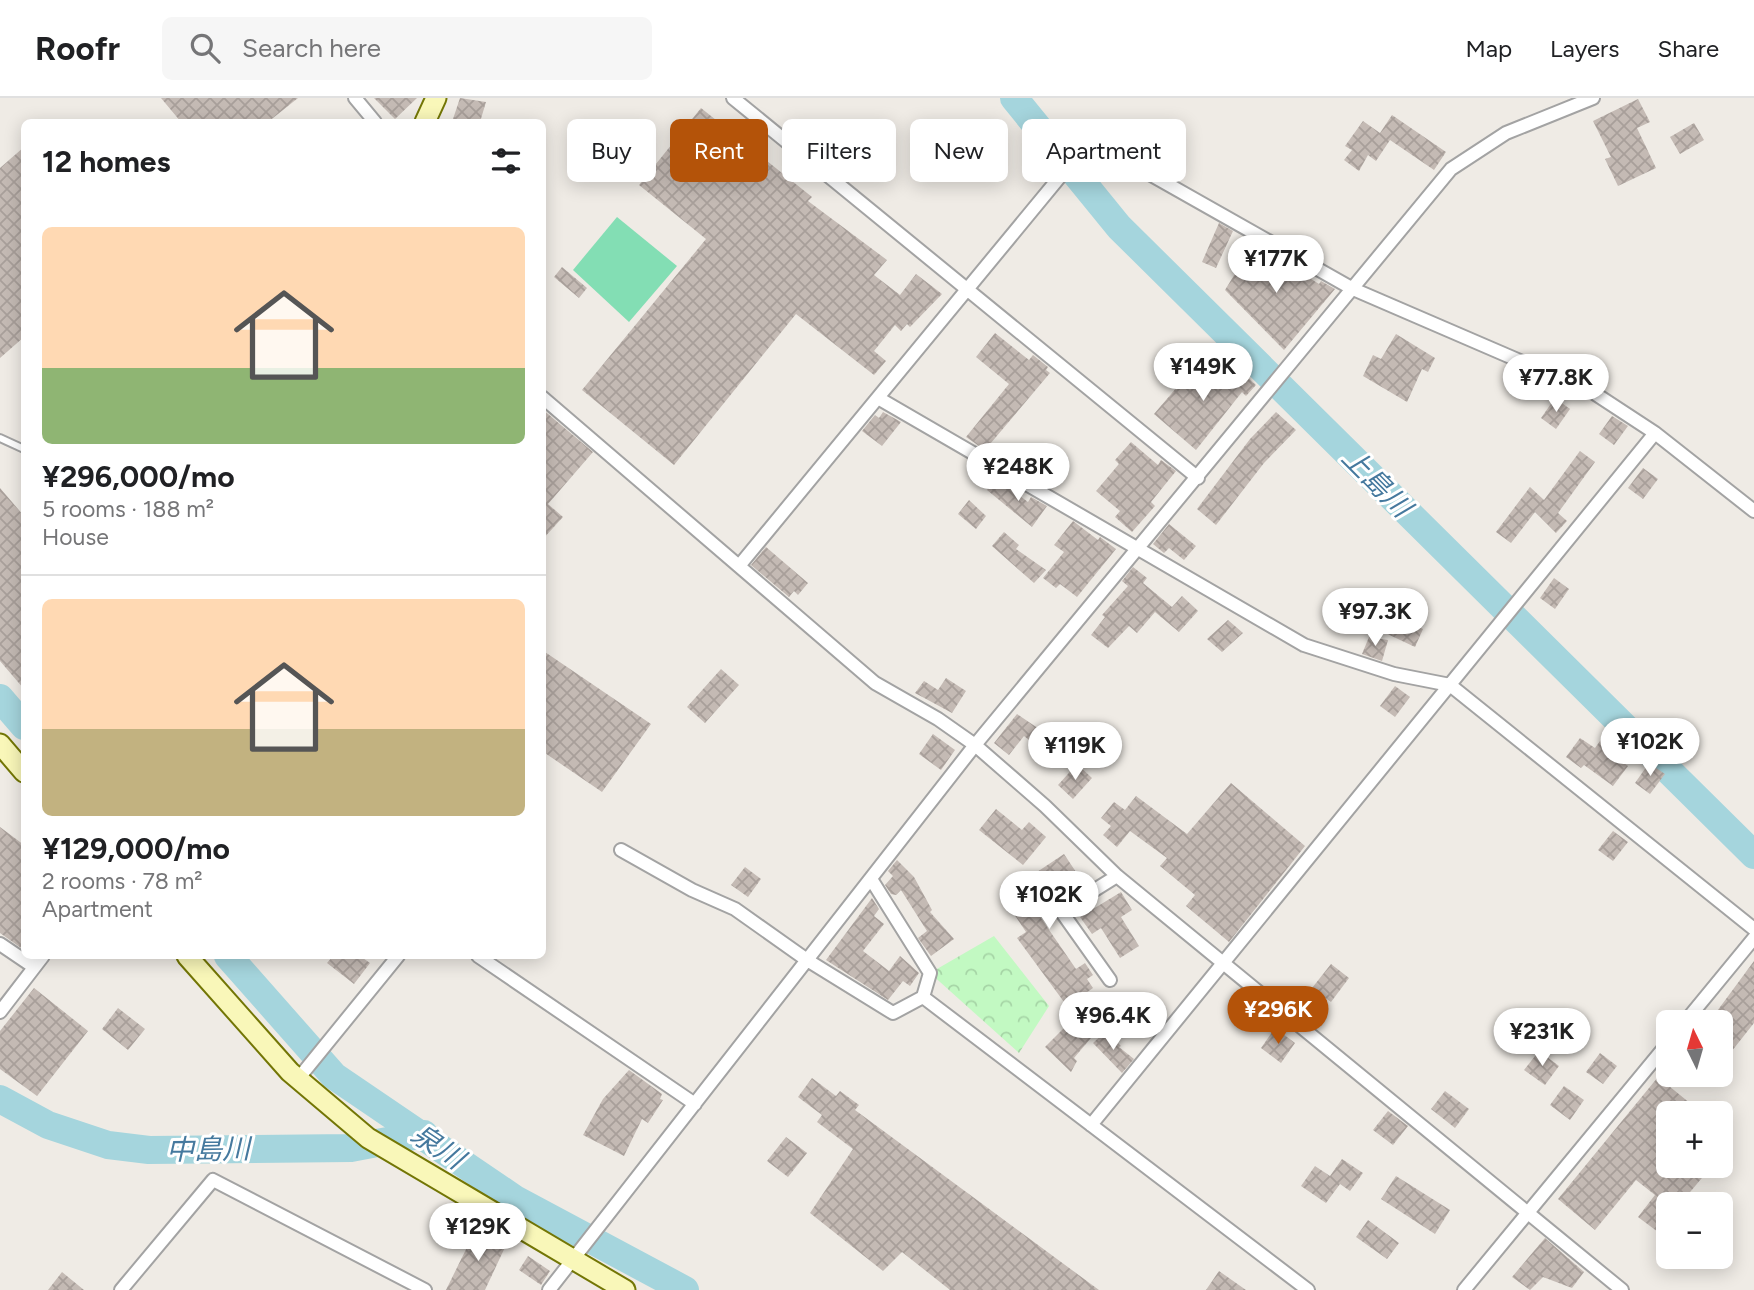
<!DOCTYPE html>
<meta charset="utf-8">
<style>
body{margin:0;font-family:Figtree,"Noto Sans JP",sans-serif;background:#f6f6f6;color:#202124;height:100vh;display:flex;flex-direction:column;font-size:26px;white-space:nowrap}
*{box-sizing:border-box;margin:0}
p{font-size:23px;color:#757577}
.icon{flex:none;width:38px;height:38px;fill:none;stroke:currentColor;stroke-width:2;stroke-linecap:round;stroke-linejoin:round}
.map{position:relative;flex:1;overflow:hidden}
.sheet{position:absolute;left:21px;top:21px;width:525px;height:840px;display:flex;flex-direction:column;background:#fff;border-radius:10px;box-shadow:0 4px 18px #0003}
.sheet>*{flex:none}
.banner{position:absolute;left:567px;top:21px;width:665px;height:63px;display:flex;gap:14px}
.needle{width:46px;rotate:355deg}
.controls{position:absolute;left:1656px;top:912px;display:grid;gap:14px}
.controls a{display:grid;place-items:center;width:77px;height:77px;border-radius:10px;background:#fff;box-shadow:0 4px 18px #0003;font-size:35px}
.price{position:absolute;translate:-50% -60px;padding:0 16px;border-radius:24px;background:#fff;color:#222;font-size:23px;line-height:46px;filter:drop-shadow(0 2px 4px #0008)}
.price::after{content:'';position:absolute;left:50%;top:42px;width:21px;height:16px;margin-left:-10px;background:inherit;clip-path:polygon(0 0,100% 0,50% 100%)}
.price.selected{background:#b45309;color:#fff}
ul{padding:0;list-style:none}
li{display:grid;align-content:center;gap:14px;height:371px;padding:0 21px}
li+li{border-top:2px solid #e0e0e0}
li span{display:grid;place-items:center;height:217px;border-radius:10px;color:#555}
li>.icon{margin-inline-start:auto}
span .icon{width:126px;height:126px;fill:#fffc;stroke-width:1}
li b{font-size:30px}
h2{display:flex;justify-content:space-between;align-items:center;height:84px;padding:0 21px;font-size:30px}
.tag{padding:0 24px;border-radius:10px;background:#fff;box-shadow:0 4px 18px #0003;font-size:24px;line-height:63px}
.tag.selected{background:#b45309;color:#fff}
header{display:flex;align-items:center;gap:42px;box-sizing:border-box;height:98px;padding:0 35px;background:#fff;border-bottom:2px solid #e0e0e0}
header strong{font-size:33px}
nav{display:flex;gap:38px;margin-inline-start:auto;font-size:24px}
.search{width:490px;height:63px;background:#f6f6f6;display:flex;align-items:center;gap:18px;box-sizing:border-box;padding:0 24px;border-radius:10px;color:#757577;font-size:26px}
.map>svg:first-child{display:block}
.park{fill:url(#park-crowns)}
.pitch{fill:#83deb4}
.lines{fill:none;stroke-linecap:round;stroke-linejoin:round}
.river{stroke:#a5d5dd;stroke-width:28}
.building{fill:url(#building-cross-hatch)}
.lane-casing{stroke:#a3a3a3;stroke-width:10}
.street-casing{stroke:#a3a3a3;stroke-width:16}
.secondary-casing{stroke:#737605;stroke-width:23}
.lane{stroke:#fff;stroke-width:6}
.street{stroke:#fff;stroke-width:12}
.secondary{stroke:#f9f7b9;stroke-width:19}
.labels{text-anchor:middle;stroke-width:6;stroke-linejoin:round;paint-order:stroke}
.water-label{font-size:28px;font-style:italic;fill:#45799e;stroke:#fff}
</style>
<header>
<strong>Roofr</strong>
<div class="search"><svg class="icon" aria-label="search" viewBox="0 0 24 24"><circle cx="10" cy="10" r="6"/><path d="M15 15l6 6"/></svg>Search here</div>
<nav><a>Map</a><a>Layers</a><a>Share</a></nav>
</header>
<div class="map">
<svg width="1754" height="1192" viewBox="0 0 1754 1192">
<defs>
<pattern id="park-crowns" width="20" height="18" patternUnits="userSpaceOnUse" patternTransform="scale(1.75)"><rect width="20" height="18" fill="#c2f9c2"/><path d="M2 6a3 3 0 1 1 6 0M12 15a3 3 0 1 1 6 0" fill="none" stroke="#a6d5a6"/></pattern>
<pattern id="building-cross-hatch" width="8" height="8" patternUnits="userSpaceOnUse" patternTransform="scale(1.75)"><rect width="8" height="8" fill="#c4bab4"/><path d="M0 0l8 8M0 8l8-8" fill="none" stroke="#a89f9a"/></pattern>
</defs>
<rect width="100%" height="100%" fill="#efebe5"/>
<path class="park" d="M994 838 1049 908 1019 955 930 875Z"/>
<path class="pitch" d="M617 119 677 168 629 224 573 172Z"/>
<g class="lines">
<path class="river" d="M1014 0 1119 129 1754 757
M0 600 24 628
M228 858 334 978 515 1101 685 1192
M0 1001 48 1027 108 1047 149 1052 351 1050 424 1036"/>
</g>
<path class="building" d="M161 0H298L268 24H181Z
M374 0H417L395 21Z
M460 0 486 4 480 24H452Z
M1638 1 1650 24 1637 30 1656 70 1618 88 1605 61 1611 59 1593 23Z
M701 10 812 99 808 103 887 162 874 177 900 197 916 176 942 196 910 229 907 226 901 233 895 227 874 253 886 263 874 277 796 216 674 367 582 292 706 141 639 87Z
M1392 17 1446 54 1434 72 1390 42 1376 63 1368 57 1359 73 1344 62 1352 52 1345 48 1363 23 1380 35Z
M1694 25 1704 42 1680 56 1670 39Z
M24 49V239L0 260V70Z
M1219 125 1233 133 1216 170 1202 164Z
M1254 145 1319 186 1321 183 1335 191 1284 252 1225 192Z
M562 169 587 190 579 200 554 179Z
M995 235 1029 262 1033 257 1048 269 1046 272 1050 275 985 352 966 339 1009 286 976 259Z
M1396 236 1435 260 1428 274 1422 271 1407 304 1363 278 1373 257 1381 261Z
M1229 262 1256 287 1246 298 1242 294 1196 352 1154 316 1189 275 1208 285Z
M1555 300 1570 311 1556 331 1541 320Z
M542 311 593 354 548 406 563 419 542 442Z
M883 314 901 324 882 348 862 333 875 317 879 320Z
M1276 314 1296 332 1264 365 1216 427 1197 411 1250 341Z
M1612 318 1628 328 1614 347 1599 336Z
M1131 344 1158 367 1161 362 1176 373 1151 404 1155 408 1132 434 1115 419 1120 413 1096 393 1119 366 1115 362Z
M1580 353 1595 364 1558 415 1567 423 1556 435 1535 414 1511 445 1496 434 1530 389 1544 402Z
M1643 370 1658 381 1643 401 1628 390Z
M996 380 1028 404 1031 399 1047 408 1032 429 987 392Z
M0 390 24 418V591L0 563Z
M969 402 986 418 976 431 958 416Z
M1073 423 1098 442 1100 439 1116 451 1077 499 1060 486 1056 490 1043 480 1064 454 1054 447Z
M1169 426 1196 448 1184 462 1169 450 1164 455 1153 446Z
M1004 434 1019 447 1016 451 1046 472 1034 485 992 448Z
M766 449 808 485 798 497 794 493 789 499 751 467Z
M1133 469 1147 480 1143 485 1172 509 1182 498 1198 513 1179 534 1155 514 1137 535 1129 528 1108 550 1091 537 1105 519 1102 517 1128 488 1122 483Z
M1554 480 1569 491 1555 511 1540 500Z
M1390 516 1423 531 1415 549 1381 533Z
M1228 522 1243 535 1222 554 1207 541Z
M1369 539 1388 542 1382 563 1362 556Z
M542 552 651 626 602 694 542 653Z
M721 571 739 587 705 625 687 609Z
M946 580 966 593 952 615 915 595 924 583 938 592Z
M1395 588 1410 599 1395 619 1380 608Z
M1017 616 1048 637 1038 649 1024 638 1009 657 994 645Z
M1610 629 1625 641 1613 657 1628 668 1613 688 1584 667 1581 670 1566 659 1580 640 1595 650Z
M933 636 955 652 941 672 919 656Z
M1649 665 1665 676 1650 696 1635 685Z
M1077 666 1092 680 1073 701 1058 687Z
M1231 685 1305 748 1229 844 1186 808 1195 797 1160 768 1167 760 1130 733 1117 749 1103 737 1111 728 1101 720 1114 704 1125 712 1136 698 1187 736Z
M996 711 1022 732 1029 724 1046 739 1023 767 979 732Z
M0 729 24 747V852L0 835Z
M1613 733 1628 744 1613 763 1598 752Z
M1064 756 1076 774 1061 784 1069 797 1059 804 1054 796 1034 810 1076 871 1085 865 1093 877 1087 881 1093 890 1083 897 1079 894 1064 904 1017 840 1026 834 1006 804 1040 781 1034 776Z
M897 762 914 779 932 812 930 814 954 841 931 858 918 840 927 833 901 792 896 797 891 796 885 787 893 778 888 773Z
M745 769 761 781 748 799 731 787Z
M1121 794 1132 812 1121 819 1139 848 1120 860 1101 830 1092 836 1080 819Z
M872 800 879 811 874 818 884 826 863 853 889 873 900 858 919 875 910 888 903 883 888 902 826 862Z
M333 858H360L370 865 354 886 327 865Z
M1754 863V925L1720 968V924H1709Z
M1331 866 1349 880 1331 904 1312 890Z
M34 890 88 933 37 998 0 971V933Z
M118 910 145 931 128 952 102 931Z
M1072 922 1091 940 1074 960 1077 963 1071 974 1045 949Z
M1275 930 1295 945 1281 965 1261 950Z
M1106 933 1121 948 1119 949 1134 961 1122 975 1093 945Z
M1539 953 1559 968 1545 987 1524 972Z
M1600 955 1617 968 1603 986 1586 974Z
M629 972 662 996 660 1001 663 1002 648 1025 642 1021 624 1058 583 1037 603 1001Z
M1658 979 1702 1015H1668V1068H1712L1680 1106H1668V1121L1658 1134 1638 1119 1655 1097 1636 1082 1595 1132 1558 1101Z
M812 980 836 998 840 993 859 1007 855 1012 1099 1192H950L902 1154 883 1173 810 1115 853 1051 817 1024 822 1017 798 999Z
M1564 988 1584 1002 1570 1022 1550 1007Z
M1445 993 1469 1011 1455 1030 1431 1011Z
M1388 1013 1408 1028 1393 1047 1373 1032Z
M786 1039 807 1055 788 1079 767 1063Z
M1342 1061 1363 1075 1350 1093 1340 1086 1326 1105 1301 1088 1315 1068 1330 1078Z
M1396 1078 1450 1112 1435 1136 1381 1101Z
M1368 1122 1399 1145 1387 1161 1356 1139Z
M476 1131 507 1145 485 1192H446Z
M1545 1140 1584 1174 1572 1190 1543 1179 1530 1192 1512 1179Z
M528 1158 550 1173 541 1187 519 1172Z
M1219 1173 1246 1192H1206Z
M62 1174 84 1192H48Z"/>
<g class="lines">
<g class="lane-casing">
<path id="lane" d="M0 340 24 351"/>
</g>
<g class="street-casing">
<path id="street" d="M355 0 375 24
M733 0 1198 380
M542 299 875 585 938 621 975 647 1045 708 1117 778 1622 1192
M878 300 1304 547 1394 576 1450 587 1754 831
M739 468 1063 75C1077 62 1088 48 1109 53L1353 191 1594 295 1655 335 1754 413
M621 752 692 792 735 811 807 862 893 915 923 899 1308 1192
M871 781 930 875 923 899
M0 846 34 869
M478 858 695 1006
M1110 882 1061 813 1117 778
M0 914 43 858
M1685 924 1754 840
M298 981 398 858
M1091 1027 1655 335
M121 1192 213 1082 425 1192
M549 1192 975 647 1451 71 1506 35 1593 0
M1464 1192 1668 945"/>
</g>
<g class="secondary-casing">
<path id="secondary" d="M425 24 436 0
M0 646 24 674
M187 858 290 974 368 1040 625 1192"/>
</g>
<use href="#lane" class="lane"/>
<use href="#street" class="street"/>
<use href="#secondary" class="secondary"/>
</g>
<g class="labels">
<g class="water-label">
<text transform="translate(1377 384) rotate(45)" y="10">上島川</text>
<text transform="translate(438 1048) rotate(34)" y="10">泉川</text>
<text transform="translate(208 1051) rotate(-1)" y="10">中島川</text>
</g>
</g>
</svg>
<div class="controls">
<a><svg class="needle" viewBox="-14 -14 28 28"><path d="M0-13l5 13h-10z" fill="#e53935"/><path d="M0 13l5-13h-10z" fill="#757577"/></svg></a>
<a>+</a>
<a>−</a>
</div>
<b class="price" style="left:1276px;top:197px">¥177K</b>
<b class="price" style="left:1203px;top:305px">¥149K</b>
<b class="price" style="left:1556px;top:316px">¥77.8K</b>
<b class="price" style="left:1018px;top:405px">¥248K</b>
<b class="price" style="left:1375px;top:550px">¥97.3K</b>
<b class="price" style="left:1650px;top:680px">¥102K</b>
<b class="price" style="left:1075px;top:684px">¥119K</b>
<b class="price" style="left:1049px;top:833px">¥102K</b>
<b class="price selected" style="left:1278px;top:948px">¥296K</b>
<b class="price" style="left:1113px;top:954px">¥96.4K</b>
<b class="price" style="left:1542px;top:970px">¥231K</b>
<b class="price" style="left:478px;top:1165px">¥129K</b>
<div class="banner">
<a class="tag">Buy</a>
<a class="tag selected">Rent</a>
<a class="tag">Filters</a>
<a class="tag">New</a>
<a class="tag">Apartment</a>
</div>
<section class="sheet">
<h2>12 homes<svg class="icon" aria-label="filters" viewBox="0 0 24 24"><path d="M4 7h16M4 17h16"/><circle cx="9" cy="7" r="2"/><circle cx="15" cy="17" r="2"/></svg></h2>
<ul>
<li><span style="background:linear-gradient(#ffd9b3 65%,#8fb573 0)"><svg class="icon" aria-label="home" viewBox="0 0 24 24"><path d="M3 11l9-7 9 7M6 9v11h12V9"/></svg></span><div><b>¥296,000/mo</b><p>5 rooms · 188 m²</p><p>House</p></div></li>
<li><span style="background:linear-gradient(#ffd9b3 60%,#c2b280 0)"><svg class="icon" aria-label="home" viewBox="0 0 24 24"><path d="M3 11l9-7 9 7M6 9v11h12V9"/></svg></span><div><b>¥129,000/mo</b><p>2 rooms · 78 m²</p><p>Apartment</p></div></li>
</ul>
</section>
</div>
